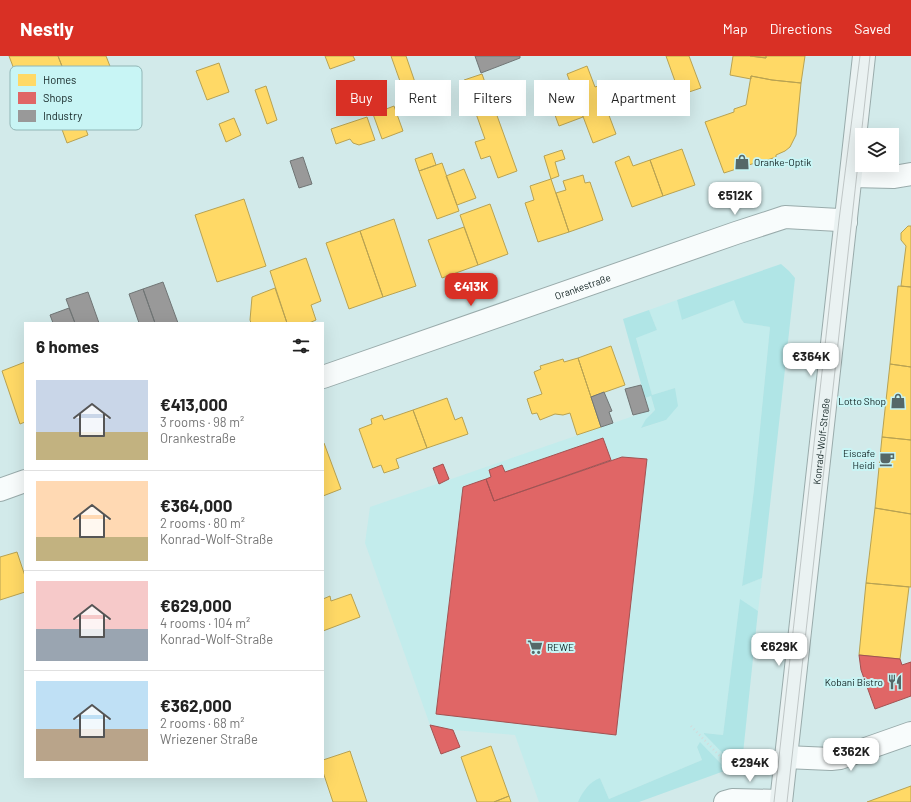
<!DOCTYPE html>
<meta charset="utf-8">
<style>
body{margin:0;font-family:Barlow,sans-serif;background:#f2f2f2;color:#222;height:100vh;display:flex;flex-direction:column;font-size:15px;white-space:nowrap}
*{box-sizing:border-box;margin:0}
p{font-size:13px;color:#767676}
.icon{flex:none;width:22px;height:22px;fill:none;stroke:currentColor;stroke-width:2;stroke-linecap:round;stroke-linejoin:round}
.map{position:relative;flex:1;overflow:hidden}
.details{position:absolute;left:24px;top:266px;width:300px;height:456px;display:flex;flex-direction:column;background:#fff;border-radius:0px;box-shadow:0 4px 16px #0002}
.details>*{flex:none}
.hud{position:absolute;left:336px;top:24px;width:380px;height:36px;display:flex;gap:8px}
.buttons{position:absolute;left:855px;top:72px;display:grid;gap:8px}
.buttons a{display:grid;place-items:center;width:44px;height:44px;border-radius:0px;background:#fff;box-shadow:0 4px 16px #0002;font-size:20px}
.price{position:absolute;translate:-50% -34px;padding:0 9px;border-radius:8px;background:#fff;color:#222;font-size:13px;line-height:26px;filter:drop-shadow(0 1px 2px #0008)}
.price::after{content:'';position:absolute;left:50%;top:24px;width:12px;height:9px;margin-left:-6px;background:inherit;clip-path:polygon(0 0,100% 0,50% 100%)}
.price.on{background:#d93025;color:#fff}
ul{padding:0;list-style:none}
li{display:flex;align-items:center;gap:12px;height:100px;padding:0 12px}
li+li{border-top:1px solid #e0e0e0}
li span{display:grid;place-items:center;flex:none;width:112px;height:80px;border-radius:0px;color:#555}
li>.icon{margin-inline-start:auto}
span .icon{width:48px;height:48px;fill:#fffc;stroke-width:1}
li b{font-size:17px}
h2{display:flex;justify-content:space-between;align-items:center;height:48px;padding:0 12px;font-size:17px}
.pill{padding:0 14px;border-radius:0px;background:#fff;box-shadow:0 4px 16px #0002;font-size:14px;line-height:36px}
.pill.on{background:#d93025;color:#fff}
header{display:flex;align-items:center;gap:24px;box-sizing:border-box;height:56px;padding:0 20px;background:#d93025;color:#fff}
header strong{font-size:19px}
nav{display:flex;gap:22px;margin-inline-start:auto;font-size:14px}
.map>svg:first-child{display:block}
.built{fill:#c3ecec}
.green{fill:#b0e5e6}
.homes{fill:#ffd966;stroke:#b8a252}
.shops{fill:#e06666;stroke:#a25252}
.industry{fill:#999;stroke:#707575}
.lines{fill:none;stroke-linecap:round;stroke-linejoin:round}
.street-casing{stroke:#99abab;stroke-width:24}
.secondary-casing{stroke:#99abab;stroke-width:24}
.path{stroke:#d3dada;stroke-width:2.5;stroke-dasharray:1 3;stroke-linecap:butt}
.street{stroke:#f8fcfc;stroke-width:22}
.secondary{stroke:#eaf2f2;stroke-width:22}
.tram{stroke:#bfc6c6;stroke-width:1}
.labels{text-anchor:middle;stroke-width:4;stroke-linejoin:round;paint-order:stroke}
.poi-label{font-size:10px;fill:#122;stroke:#c8f5f5;text-anchor:end}
.street-label{font-size:10px;fill:#122;stroke:#c8f5f5}
.key{fill:#c8f5f5;stroke:#91b6b6;stroke-width:1}
.key-label{font-size:11px;fill:#122}
</style>
<header>
<strong>Nestly</strong>
<nav><a>Map</a><a>Directions</a><a>Saved</a></nav>
</header>
<div class="map">
<svg width="911" height="746" viewBox="0 0 911 746">
<rect width="100%" height="100%" fill="#d2eaea"/>
<path class="built" d="M735 243 741 263 744 267 770 271 754 433 742 530 762 522 758 555 740 544 723 679 705 677 704 678 735 710 727 714 700 687 697 691 702 704 609 743 600 722 586 732 578 746H539L515 679 453 674 430 669 365 487 370 451 648 355 645 342 651 340 655 355 651 357 642 372 666 364 675 332 652 339 636 281 657 274 649 254 677 244 683 264Z"/>
<path class="green" d="M781 208 789 215 795 222 762 522 742 530 754 433 770 271 744 267 741 263 734 244 682 264 677 244Z
M649 254 657 274 636 282 652 339 675 332 678 350 666 364 641 372 646 363 655 354 651 340 645 342 623 263Z
M740 543 758 555 742 707 735 710 704 678V677L723 679Z
M700 686 727 714 639 746H578C583 735 589 726 600 722L609 743 702 704 697 691Z"/>
<path class="homes" d="M9 0H58L75 44 54 52 50 41 28 50Z
M58 0H106L113 18 71 33Z
M325 0H353L355 4 330 13Z
M391 0H406L419 38 406 42Z
M666 0H689L701 32 680 39Z
M733 0H750L766 2V0H805L801 27 772 24 751 20V23L730 19Z
M750 0H766V2Z
M219 7 229 36 207 44 196 15Z
M587 10 595 31 598 30 616 78 593 87 567 18Z
M482 18 517 115 498 122 490 100 481 103 475 86 485 83 464 24Z
M751 20 772 24 801 27 796 79 790 91 785 95 776 99V101L756 108 755 107 724 117 705 66 734 56V53L746 49Z
M266 30 277 64 267 68 255 34Z
M572 31 583 61 559 70 548 40Z
M75 44 88 79 67 87 54 52Z
M394 50 403 75 382 83 373 58Z
M367 61 375 84 359 89 353 87 350 83 336 88 331 73Z
M234 62 241 79 226 86 219 68Z
M682 93 695 129 663 140 650 104Z
M562 94 565 103 555 106 559 120 551 123 544 100Z
M432 97 436 109 419 115 415 103Z
M629 100 633 110 650 104 663 140 632 151 615 106Z
M442 107 459 155 437 163 419 115Z
M464 113 476 142 457 149 446 120Z
M583 119 585 127 590 126 603 164 569 176 556 137 566 134 563 125Z
M551 123 569 176 538 186 525 147 534 144 530 130Z
M244 143 266 210 217 226 195 159Z
M490 148 508 198 478 209 460 159Z
M394 163 416 230 383 241 360 175Z
M908 170H911V231L901 230 906 190 901 184V177Z
M464 171 478 209 442 222 428 184Z
M360 175 383 241 349 253 326 187Z
M306 202 321 245 311 249 316 264 309 267H287L270 215Z
M898 230 911 231V311L890 308Z
M275 232 287 267H251L250 264 252 241Z
M611 290 625 329 591 341 578 302Z
M578 302 601 371 577 379 570 357 563 359 555 358 540 364 537 357 532 358 527 343 542 338 534 316 541 313 540 310 563 303 564 306Z
M25 306V366L20 368 2 315Z
M890 308 911 311V384L882 381Z
M447 342 455 364 462 361 468 378 427 392 413 354Z
M413 354 427 392 396 403 399 412 384 417 381 409 373 412 359 373 372 368 371 363 382 359 384 364Z
M882 381 911 384V458L875 452Z
M324 387 341 433 323 440V388Z
M875 452 911 458V531L866 527Z
M17 496 25 520V536L0 544V501Z
M866 527 909 531 900 603 859 599Z
M351 538 360 561 323 575V543L330 540 331 545Z
M491 690 509 740 494 746H477L461 701Z
M350 695 367 746H333L323 716V704Z
M911 730V746H867Z
M509 740 511 746H494Z"/>
<path class="shops" d="M603 382 611 404 494 445 486 423 491 421 489 414 502 409 505 416Z
M622 401 647 403 616 679 436 658 463 431 486 423 494 445Z
M443 408 449 423 439 428 433 412Z
M859 599 900 603 902 609 911 606V640L875 653 861 614Z
M430 669 453 674 460 691 441 698Z"/>
<path class="industry" d="M475 0H520V2L481 17Z
M303 101 312 128 299 132 290 105Z
M163 226 178 267H155L143 233Z
M143 233 155 267H139L129 238Z
M88 236 99 267H75L66 243Z
M69 252 75 267H53L50 259Z
M641 329 649 355 633 359 625 333Z
M604 336 612 355 609 356 613 367 601 371 591 341Z"/>
<g class="lines">
<g class="street-casing">
<g id="street">
<path d="M851 120 894 121 911 118"/>
<path id="s1" d="M323 321 736 177 785 161 839 164 846 166"/>
<path d="M0 434 25 425"/>
<path d="M785 701 831 703 840 702 911 677"/>
<path d="M725 746 732 744 781 745"/>
</g>
</g>
<g class="secondary-casing">
<g id="secondary">
<path id="s2" d="M781 746 864 0"/>
</g>
</g>
<path class="path" d="M691 670 736 717"/>
<use href="#street" class="street"/>
<use href="#secondary" class="secondary"/>
<path class="tram" d="M774 746 839 164 860 0
M787 746 870 0"/>
</g>
<defs>
<g id="shop-bare" transform="scale(1.2)"><path d="M-5-2.5h2.3a2.7 3.5 0 0 1 5.4 0H5L5.5 6h-11ZM-1.5-2.5h3a1.5 2.3 0 0 0-3 0Z" fill="#556868" stroke="#c8f5f5" stroke-width="2.5" paint-order="stroke"/></g>
<g id="cafe-bare" transform="scale(1.2)"><path d="M-5.5-4.5H6V0H3Q3 3.5 0 3.5H-2.5Q-5.5 3.5-5.5 0ZM3-3.2v2h1.7v-2ZM-6 4.5H4V6H-6Z" fill="#556868" stroke="#c8f5f5" stroke-width="2.5" paint-order="stroke"/></g>
<g id="supermarket-bare" transform="scale(1.2)"><path d="M-6-5.5h2.5l.6 2H6L4.5 2H-2.5L-4.4-4H-6ZM-1.5 3.2a1.3 1.3 0 1 0 .1 0ZM3 3.2a1.3 1.3 0 1 0 .1 0Z" fill="#556868" stroke="#c8f5f5" stroke-width="2.5" paint-order="stroke"/></g>
<g id="restaurant-bare" transform="scale(1.2)"><path d="M-5-6h1v4h1v-4h1v4h1v-4h1v5L-1.5 .5V6h-2V.5L-5-1ZM5-6V6H3V1.5H1.5Q1.5-4 5-6Z" fill="#556868" stroke="#c8f5f5" stroke-width="2.5" paint-order="stroke"/></g>
</defs>
<g fill-rule="evenodd">
<use href="#shop-bare" x="742" y="106"/>
<use href="#shop-bare" x="898" y="345"/>
<use href="#cafe-bare" x="887" y="403"/>
<use href="#supermarket-bare" x="535" y="591"/>
<use href="#restaurant-bare" x="895" y="626"/>
</g>
<g class="labels">
<g class="poi-label">
<text x="754" y="110" text-anchor="start">Oranke-Optik</text>
<text x="886" y="349">Lotto Shop</text>
<text x="875" y="401">Eiscafe<tspan x="875" dy="12">Heidi</tspan></text>
<text x="547" y="595" text-anchor="start">REWE</text>
<text x="883" y="630">Kobani Bistro</text>
</g>
<g class="street-label">
<text dy="4" stroke="none"><textPath href="#s1" startOffset="275">Orankestraße</textPath></text>
<text dy="4" stroke="none"><textPath href="#s2" startOffset="363">Konrad-Wolf-Straße</textPath></text>
</g>
</g>
<rect x="10" y="10" width="132" height="64" rx="6" class="key"/>
<rect x="18" y="18" width="18" height="12" fill="#ffd966"/>
<rect x="18" y="36" width="18" height="12" fill="#e06666"/>
<rect x="18" y="54" width="18" height="12" fill="#999"/>
<g class="key-label">
<text x="43" y="28">Homes</text>
<text x="43" y="46">Shops</text>
<text x="43" y="64">Industry</text>
</g>
</svg>
<div class="buttons">
<a><svg class="icon" aria-label="layers" viewBox="0 0 24 24"><path d="M12 4l9 5-9 5-9-5zM3 14l9 5 9-5"/></svg></a>
</div>
<b class="price" style="left:735px;top:160px">€512K</b>
<b class="price on" style="left:471px;top:251px">€413K</b>
<b class="price" style="left:811px;top:321px">€364K</b>
<b class="price" style="left:779px;top:611px">€629K</b>
<b class="price" style="left:851px;top:716px">€362K</b>
<b class="price" style="left:750px;top:727px">€294K</b>
<div class="hud">
<a class="pill on">Buy</a>
<a class="pill">Rent</a>
<a class="pill">Filters</a>
<a class="pill">New</a>
<a class="pill">Apartment</a>
</div>
<section class="details">
<h2>6 homes<svg class="icon" aria-label="filters" viewBox="0 0 24 24"><path d="M4 7h16M4 17h16"/><circle cx="9" cy="7" r="2"/><circle cx="15" cy="17" r="2"/></svg></h2>
<ul>
<li><span style="background:linear-gradient(#c9d6e8 65%,#c2b280 0)"><svg class="icon" aria-label="home" viewBox="0 0 24 24"><path d="M3 11l9-7 9 7M6 9v11h12V9"/></svg></span><div><b>€413,000</b><p>3 rooms · 98 m²</p><p>Orankestraße</p></div></li>
<li><span style="background:linear-gradient(#ffd9b3 70%,#c2b280 0)"><svg class="icon" aria-label="home" viewBox="0 0 24 24"><path d="M3 11l9-7 9 7M6 9v11h12V9"/></svg></span><div><b>€364,000</b><p>2 rooms · 80 m²</p><p>Konrad-Wolf-Straße</p></div></li>
<li><span style="background:linear-gradient(#f6c9c9 60%,#9aa5b1 0)"><svg class="icon" aria-label="home" viewBox="0 0 24 24"><path d="M3 11l9-7 9 7M6 9v11h12V9"/></svg></span><div><b>€629,000</b><p>4 rooms · 104 m²</p><p>Konrad-Wolf-Straße</p></div></li>
<li><span style="background:linear-gradient(#bfe0f5 60%,#b9a48a 0)"><svg class="icon" aria-label="home" viewBox="0 0 24 24"><path d="M3 11l9-7 9 7M6 9v11h12V9"/></svg></span><div><b>€362,000</b><p>2 rooms · 68 m²</p><p>Wriezener Straße</p></div></li>
</ul>
</section>
</div>
